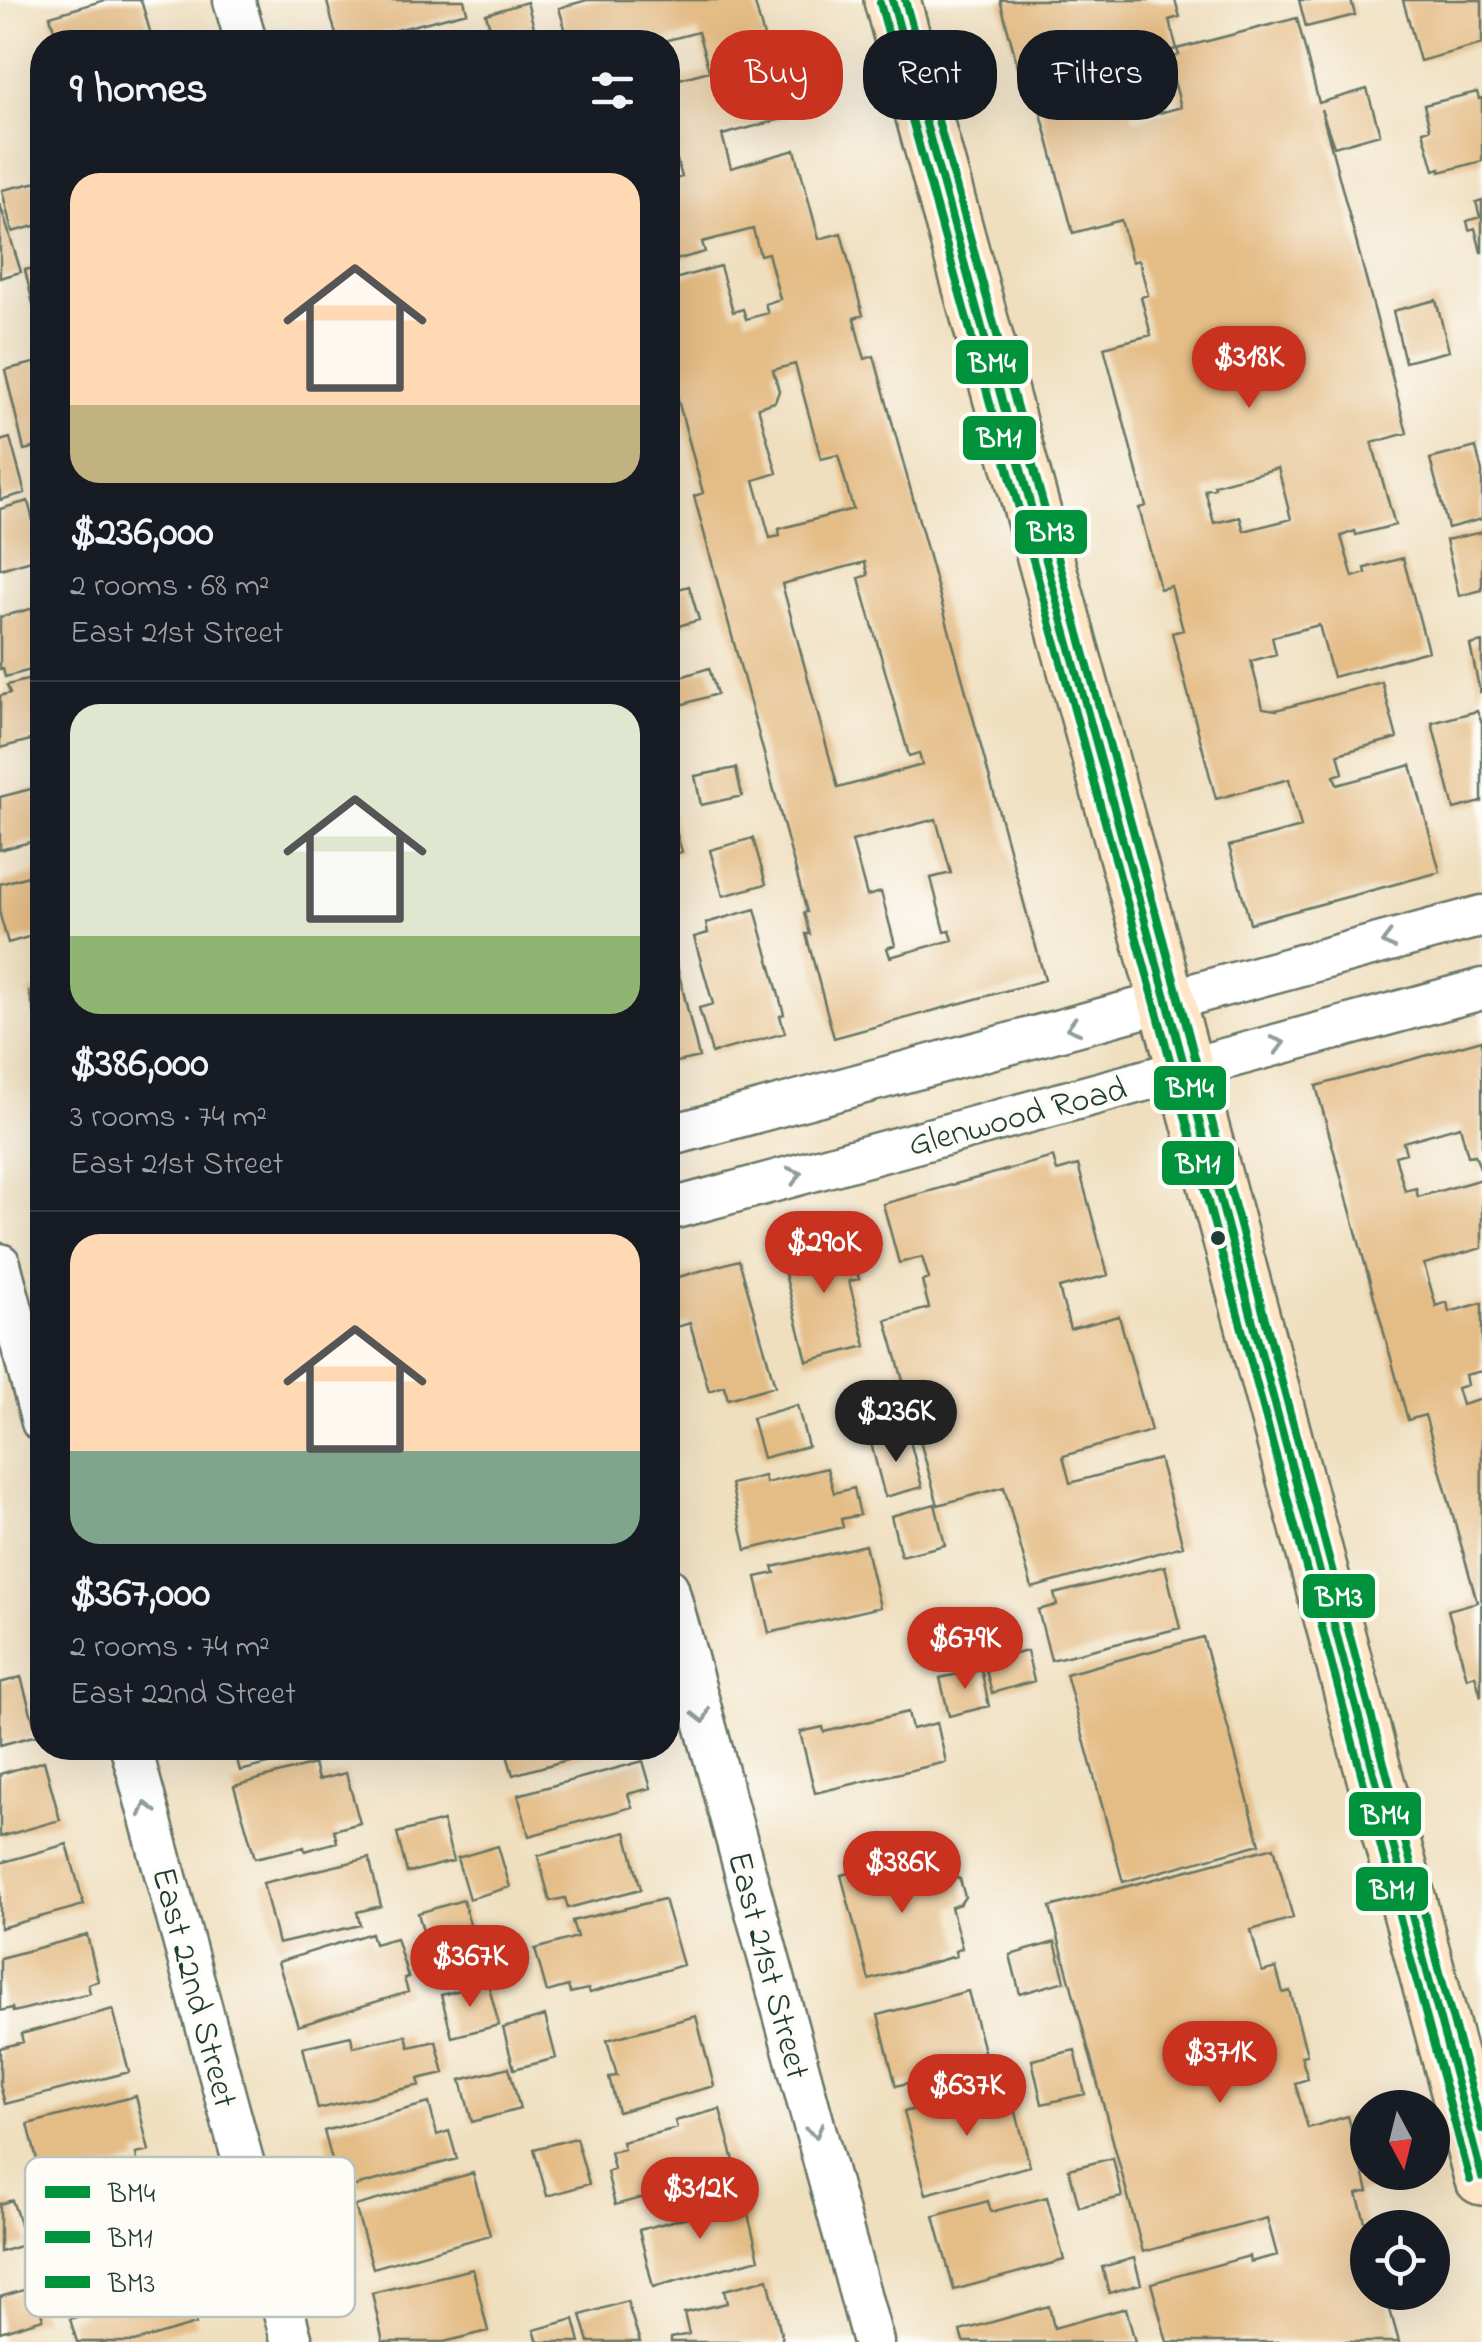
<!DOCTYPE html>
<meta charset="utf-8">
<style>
body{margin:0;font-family:"Indie Flower",sans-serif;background:#20242c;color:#f1f3f6;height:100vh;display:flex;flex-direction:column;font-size:38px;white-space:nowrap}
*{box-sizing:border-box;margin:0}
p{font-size:32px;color:#9ea1a6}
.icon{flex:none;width:55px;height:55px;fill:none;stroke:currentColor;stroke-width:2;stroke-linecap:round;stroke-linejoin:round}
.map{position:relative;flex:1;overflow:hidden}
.details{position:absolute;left:30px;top:30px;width:650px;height:1730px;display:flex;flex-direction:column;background:#171b24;border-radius:40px;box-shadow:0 10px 40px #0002}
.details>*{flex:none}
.top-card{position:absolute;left:710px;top:30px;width:620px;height:90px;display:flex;gap:20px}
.needle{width:65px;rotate:173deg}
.buttons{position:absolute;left:1350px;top:2090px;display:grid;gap:20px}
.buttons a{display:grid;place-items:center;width:100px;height:100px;border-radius:50%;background:#171b24;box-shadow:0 10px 40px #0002;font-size:50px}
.price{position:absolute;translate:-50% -85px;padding:0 22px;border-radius:35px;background:#c8321e;color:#fff;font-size:32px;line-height:65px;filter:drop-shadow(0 2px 5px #0008)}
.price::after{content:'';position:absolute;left:50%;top:60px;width:30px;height:22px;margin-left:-15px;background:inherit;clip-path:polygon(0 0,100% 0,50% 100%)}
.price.selected{background:#222;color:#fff}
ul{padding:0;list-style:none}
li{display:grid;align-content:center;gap:20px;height:530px;padding:0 40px}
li+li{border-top:2px solid #363941}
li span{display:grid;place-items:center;height:310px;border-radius:30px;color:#555}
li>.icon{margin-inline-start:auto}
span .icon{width:180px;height:180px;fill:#fffc;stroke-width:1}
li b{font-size:42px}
h2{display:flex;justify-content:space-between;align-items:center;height:120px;padding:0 40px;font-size:42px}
.pill{padding:0 35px;border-radius:40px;background:#171b24;box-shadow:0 10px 40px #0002;font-size:35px;line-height:90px}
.pill.selected{background:#c8321e;color:#fff}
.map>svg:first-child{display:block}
.building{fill:#e4bc85;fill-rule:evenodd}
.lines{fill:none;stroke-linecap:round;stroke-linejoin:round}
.street-casing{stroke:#687665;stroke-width:45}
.secondary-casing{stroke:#687665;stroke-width:60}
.street{stroke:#fff;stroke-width:40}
.secondary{stroke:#fde5c5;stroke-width:55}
.bus-1-casing{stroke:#fdfcf7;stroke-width:15}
.bus-2-casing{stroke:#fdfcf7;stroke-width:15}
.bus-3-casing{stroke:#fdfcf7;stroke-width:15}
.bus-1{stroke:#00933c;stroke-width:8}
.bus-2{stroke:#00933c;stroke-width:8}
.bus-3{stroke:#00933c;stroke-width:8}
.oneway{stroke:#8f9e9a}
.bus-dot{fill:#1f3d34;stroke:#fdfcf7;stroke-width:4}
.labels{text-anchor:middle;stroke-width:8;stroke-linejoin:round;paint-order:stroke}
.street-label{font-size:35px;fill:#1f3d34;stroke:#fdfcf7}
.key{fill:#fdfcf7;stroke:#bac3bc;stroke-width:2.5}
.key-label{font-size:28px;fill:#1f3d34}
.line-badge{stroke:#fdfcf7;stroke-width:4}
.badge-label{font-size:28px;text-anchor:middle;font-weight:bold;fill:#fff}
</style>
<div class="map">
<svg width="1482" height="2342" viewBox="0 0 1482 2342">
<rect width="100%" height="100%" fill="#fdfcf7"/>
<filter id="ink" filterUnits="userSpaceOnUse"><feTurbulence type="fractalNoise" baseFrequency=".01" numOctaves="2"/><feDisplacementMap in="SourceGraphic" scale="20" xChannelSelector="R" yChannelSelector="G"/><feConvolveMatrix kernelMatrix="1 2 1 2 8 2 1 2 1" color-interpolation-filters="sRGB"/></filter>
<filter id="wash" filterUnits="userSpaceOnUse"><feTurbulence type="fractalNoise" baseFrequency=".0048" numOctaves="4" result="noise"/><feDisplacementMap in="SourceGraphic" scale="40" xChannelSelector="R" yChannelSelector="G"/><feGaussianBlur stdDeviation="2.25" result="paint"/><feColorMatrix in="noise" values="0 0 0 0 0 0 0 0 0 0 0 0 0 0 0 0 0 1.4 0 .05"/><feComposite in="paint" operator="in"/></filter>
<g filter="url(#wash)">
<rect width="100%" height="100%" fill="#efdfbf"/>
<g id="blocks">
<path class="building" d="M105 0H141L153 42H58L50 16Z
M333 0H464L467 12 349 42H338L327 2Z
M587 0H754L786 118 722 135 731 168 795 150 819 239 841 233 863 315 854 318 859 339 865 359 874 356 1045 980 834 1038 806 934H810L804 913 807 912 694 496 703 493 668 363V281L720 266 733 312 743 309 746 319 768 313 765 304 780 299 768 253 760 255 753 229 702 242 705 252 668 262V181L682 177 674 150 668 152V82L709 71 698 32 660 42H569L559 8ZM795 364 821 459 838 455 853 509 779 529 780 536 770 538 754 480 777 473 758 407 775 402 779 391 773 370ZM865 562 868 575 859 578 909 756 919 753 922 765 838 788 782 584ZM936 819 951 873 931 878 945 932 950 931 953 940 890 957 887 948 895 945 881 892 867 896 852 841Z
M1000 0H1175L1180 17 1169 20 1177 49 1109 68 1113 85 1124 82 1134 120 1181 107 1168 58 1179 55 1177 49 1297 18 1319 103 1367 89 1380 134 1334 147 1321 109 1407 433 1372 443 1395 525 1356 535 1355 531 1341 536 1353 577 1366 573 1365 568 1403 558 1428 651 1333 677 1319 625 1272 637 1276 654 1251 661 1263 708 1276 710 1382 682 1397 738 1338 754 1343 773 1334 776 1337 785 1411 765 1440 872 1250 923 1229 846 1301 827 1289 779 1216 799 1172 633 1183 630 1171 586 1160 589 1139 508 1146 506 1104 347 1151 335 1141 297 1148 295 1139 260 1132 262 1121 220 1073 233 1034 87 1024 90ZM1278 468 1291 519 1244 531 1240 517 1214 523 1205 490 1215 488 1214 485Z
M1299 0H1351L1355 15 1306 27Z
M1403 0H1482V44L1420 61Z
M527 2 538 42H494L486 14Z
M1477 92 1479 99 1482 98V161L1440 172V168L1434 170 1423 131 1430 129 1424 105Z
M42 181V224L12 232 2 190Z
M1482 200V252H1481L1475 228 1469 230 1467 221 1480 217 1476 202Z
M0 204 21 272 0 278Z
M42 266V316L36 317 25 270Z
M1436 300 1449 351 1405 362 1393 311Z
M42 361V446L24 450 5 370Z
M10 438 25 493 0 500V441Z
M1476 447 1482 472V519L1448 528 1430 459Z
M28 501 42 557 0 569V509Z
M1482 532V590L1459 596 1446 540Z
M689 586 699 620 668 629V592Z
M42 606V667L5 677 3 668 0 669V617Z
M1482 642V691L1480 692 1470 645Z
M709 668 717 694 674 707 668 681Z
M42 676V737L0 748V696L10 693 7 685Z
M1477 711 1482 723V802L1454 809 1432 723Z
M736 768 742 796 701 805 695 776Z
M42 786V839L0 850V797Z
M668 803 682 852 668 856Z
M753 838 766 884 723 896 710 850Z
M42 872V933L8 943 0 915V884Z
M755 909 784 1014 780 1016 785 1033 712 1053 699 1008 713 1004 694 937 708 933 706 923Z
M669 933 699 1057 668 1064V934Z
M42 989V1028L39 1029 29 992Z
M1482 1040V1173L1475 1155 1468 1156 1460 1126 1403 1142 1406 1153 1395 1156 1405 1191 1416 1188 1418 1197 1482 1179V1248L1424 1264 1436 1306 1447 1302 1449 1312 1482 1303V1371L1465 1375 1467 1385 1457 1388 1462 1405 1482 1399 1481 1697 1475 1675 1467 1678 1448 1610 1477 1602 1425 1415 1408 1420 1316 1086Z
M1053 1157 1057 1171 1078 1165 1108 1275 1059 1288 1070 1329 1119 1316 1151 1431 1063 1456 1070 1483 1159 1459 1183 1546 1032 1588 1004 1487 938 1505 886 1320 929 1308 922 1281 929 1279 922 1257 899 1263 883 1204Z
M848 1233 859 1279 849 1281 866 1346 807 1361 779 1250Z
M739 1260 775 1386 728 1399 724 1386 709 1391 690 1323 677 1327 668 1280Z
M797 1405 808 1446 763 1458 752 1418Z
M908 1433 922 1487 885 1497 871 1443Z
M827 1468 834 1493 854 1488 860 1515 841 1519 843 1527 746 1550 731 1484 764 1476 766 1483Z
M935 1504 945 1545 901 1556 891 1516Z
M865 1545 880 1607 769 1633 756 1577 775 1573 773 1567Z
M1165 1566 1180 1628 1051 1660 1038 1610 1057 1605 1054 1594Z
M1203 1637 1260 1844 1123 1882 1066 1674Z
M1027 1651 1034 1681 992 1693 984 1662Z
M981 1669 989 1706 949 1716 940 1678Z
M21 1677 37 1735 0 1745V1683Z
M908 1712 912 1729 937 1723 946 1762 815 1793 800 1732 823 1727 824 1732Z
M234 1748H329V1749L240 1771Z
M505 1748H607V1749L513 1775Z
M44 1761 60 1820 0 1837V1774Z
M643 1761 651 1788 628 1794 632 1807 529 1836 518 1795Z
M314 1764 318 1780 346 1773 360 1823 334 1830 337 1842 305 1851 304 1847 255 1858 234 1786Z
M443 1821 453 1861 407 1873 397 1833Z
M626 1832 641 1889 568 1908 565 1898 550 1901 538 1856Z
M67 1844 84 1905 0 1928V1863Z
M498 1846 510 1887 469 1899 457 1858Z
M1274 1847 1293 1918 1251 1930 1262 1972 1276 1968 1283 1993 1290 1991 1307 2055 1301 2056 1308 2079 1295 2083 1308 2128 1348 2116 1368 2191 1357 2194 1368 2232V2292H1385L1399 2342H1167L1151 2283 1249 2256 1250 2262 1277 2255 1267 2218 1143 2252 1050 1907Z
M907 1852 916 1885 952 1875 960 1879 965 1897 960 1904 951 1907 962 1948 955 1951 956 1956 869 1980 841 1875 854 1872 853 1867Z
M369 1858 381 1906 357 1912 360 1925 278 1944 263 1883Z
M664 1899 683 1965 590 1993 588 1989 570 1993 568 1986 547 1992 535 1949 577 1937 572 1921Z
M463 1900 474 1939 429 1953 418 1913Z
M371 1933 374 1944 396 1938 408 1977 404 1978 408 1992 298 2026 278 1962Z
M87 1935 98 1981 88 1984 90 1993 13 2012 12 2008 0 2011V1958Z
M1055 1942 1065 1981 1020 1994 1010 1955Z
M488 1983 499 2025 452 2037 441 1995Z
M968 1991 987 2062 896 2086 878 2015Z
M113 2009 129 2072 5 2104 0 2085V2048L23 2042 21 2034Z
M545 2016 556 2058 514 2069 503 2028Z
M696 2016 714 2086 618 2112 609 2077 617 2076 607 2040Z
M406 2035 409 2047 436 2041 444 2073 418 2079 420 2085 318 2109 303 2047 351 2036 353 2047Z
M1075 2050 1085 2094 1042 2104 1032 2060Z
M509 2067 520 2109 472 2122 461 2080Z
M1009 2085 1030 2166 926 2194 904 2112Z
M136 2096 149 2151 136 2154 137 2161 43 2184 28 2124Z
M429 2103 437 2135 449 2131 457 2159 340 2190 324 2131Z
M720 2109 737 2172 615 2205 607 2172 614 2169 610 2152 624 2149 622 2142 677 2128 675 2121Z
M576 2138 589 2184 547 2196 534 2149Z
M1113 2158 1122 2197 1079 2207 1069 2169Z
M473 2173 490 2235 373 2268 355 2206Z
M743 2194 759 2259 653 2287 639 2230 699 2214 697 2206Z
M1047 2197 1064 2260 954 2290 934 2216 988 2201 991 2212Z
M12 2200 27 2244 0 2252V2204Z
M1134 2258 1141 2284 1109 2293 1102 2267Z
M473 2269 488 2331 444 2342H383L372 2293Z
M166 2270 168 2278 181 2274 196 2324 134 2342H77L70 2319 83 2315 77 2296Z
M768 2279 783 2342H671V2338L689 2334 684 2313 727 2303 724 2290Z
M34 2287 43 2319 0 2332V2297Z
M627 2301 640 2342H589L581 2315Z
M1049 2306 1054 2328 1126 2308 1135 2342H963L960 2331Z
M574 2319 580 2342H538L534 2330Z"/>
</g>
</g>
<g filter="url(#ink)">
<use href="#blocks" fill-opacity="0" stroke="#687665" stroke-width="2.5"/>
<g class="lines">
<g class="street-casing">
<path id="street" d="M234 0 246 42
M668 1136 1482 916
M668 1210 1482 989
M0 1264 42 1422
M668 1588 873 2342
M131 1748 292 2342"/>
</g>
<g class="secondary-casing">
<path id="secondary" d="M892 0 1167 1001 1482 2177"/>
</g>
<use href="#street" class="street"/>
<use href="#secondary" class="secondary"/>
<g class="bus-1-casing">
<path id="bus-1" d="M892 0 1167 1001 1482 2177"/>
</g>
<g class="bus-2-casing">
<path id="bus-2" d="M880 3 1155 1004 1470 2180"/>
</g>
<g class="bus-3-casing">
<path id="bus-3" d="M905 0 1179 998 1482 2129"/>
</g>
<use href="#bus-1" class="bus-1"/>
<use href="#bus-2" class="bus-2"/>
<use href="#bus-3" class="bus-3"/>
</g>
<defs><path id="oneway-chevron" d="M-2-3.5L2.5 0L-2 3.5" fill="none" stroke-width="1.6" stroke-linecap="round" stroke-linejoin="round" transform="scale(2.5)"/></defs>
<g class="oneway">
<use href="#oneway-chevron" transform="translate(1388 941) rotate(165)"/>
<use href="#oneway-chevron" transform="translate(1073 1027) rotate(165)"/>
<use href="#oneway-chevron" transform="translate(1278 1044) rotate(-15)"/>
<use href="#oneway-chevron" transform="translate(795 1175) rotate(-15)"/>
<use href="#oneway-chevron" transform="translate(702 1716) rotate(75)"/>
<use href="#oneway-chevron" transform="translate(147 1809) rotate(-105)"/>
<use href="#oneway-chevron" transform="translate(815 2131) rotate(75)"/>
</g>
</g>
<circle class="bus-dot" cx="1218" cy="1238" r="9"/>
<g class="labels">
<g class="street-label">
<text transform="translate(1017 1115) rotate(-15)" y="12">Glenwood Road</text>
<text transform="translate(770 1965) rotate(75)" y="12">East 21st Street</text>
<text transform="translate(196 1987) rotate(75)" y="12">East 22nd Street</text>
</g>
</g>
<rect x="25" y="2157" width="330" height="160" rx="15" class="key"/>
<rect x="45" y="2186" width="45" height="12" fill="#00933c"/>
<rect x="45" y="2231" width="45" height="12" fill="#00933c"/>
<rect x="45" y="2276" width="45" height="12" fill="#00933c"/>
<g class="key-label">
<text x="108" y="2202">BM4</text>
<text x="108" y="2247">BM1</text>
<text x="108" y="2292">BM3</text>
</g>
<g class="line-badge">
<rect x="954" y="338" width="76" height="48" rx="10" fill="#00933c"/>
<rect x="961" y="414" width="77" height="48" rx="10" fill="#00933c"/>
<rect x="1013" y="508" width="76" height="48" rx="10" fill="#00933c"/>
<rect x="1152" y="1064" width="76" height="48" rx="10" fill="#00933c"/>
<rect x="1160" y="1139" width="76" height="48" rx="10" fill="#00933c"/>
<rect x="1301" y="1572" width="76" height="48" rx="10" fill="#00933c"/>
<rect x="1347" y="1790" width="76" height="48" rx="10" fill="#00933c"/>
<rect x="1354" y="1865" width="76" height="48" rx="10" fill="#00933c"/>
</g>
<g class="badge-label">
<text x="992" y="372">BM4</text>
<text x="999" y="447">BM1</text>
<text x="1051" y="541">BM3</text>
<text x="1190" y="1097">BM4</text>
<text x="1198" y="1173">BM1</text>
<text x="1339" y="1606">BM3</text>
<text x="1385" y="1824">BM4</text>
<text x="1392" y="1899">BM1</text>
</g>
</svg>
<div class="buttons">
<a><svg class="needle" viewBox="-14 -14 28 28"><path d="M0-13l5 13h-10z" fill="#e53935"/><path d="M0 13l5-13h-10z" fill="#9ea1a6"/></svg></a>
<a><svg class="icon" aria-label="locate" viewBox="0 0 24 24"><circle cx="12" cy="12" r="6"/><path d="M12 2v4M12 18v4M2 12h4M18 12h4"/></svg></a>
</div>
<b class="price" style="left:1249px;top:411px">$318K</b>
<b class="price" style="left:824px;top:1296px">$290K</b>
<b class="price selected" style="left:896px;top:1465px">$236K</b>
<b class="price" style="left:965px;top:1692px">$679K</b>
<b class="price" style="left:902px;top:1916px">$386K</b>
<b class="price" style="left:470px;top:2010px">$367K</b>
<b class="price" style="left:1220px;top:2106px">$371K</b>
<b class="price" style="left:967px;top:2139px">$637K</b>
<b class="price" style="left:700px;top:2242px">$312K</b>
<div class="top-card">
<a class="pill selected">Buy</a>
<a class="pill">Rent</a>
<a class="pill">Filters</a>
</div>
<section class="details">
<h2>9 homes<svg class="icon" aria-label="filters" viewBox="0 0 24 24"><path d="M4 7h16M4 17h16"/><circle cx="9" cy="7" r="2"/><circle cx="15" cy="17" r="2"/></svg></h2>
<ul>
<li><span style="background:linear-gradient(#ffd9b3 75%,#c2b280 0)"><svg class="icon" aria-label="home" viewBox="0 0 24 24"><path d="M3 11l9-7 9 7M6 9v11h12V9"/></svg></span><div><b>$236,000</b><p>2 rooms · 68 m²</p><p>East 21st Street</p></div></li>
<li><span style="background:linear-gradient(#dfe7d0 75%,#8fb573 0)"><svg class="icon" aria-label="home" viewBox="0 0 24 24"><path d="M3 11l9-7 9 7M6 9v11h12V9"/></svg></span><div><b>$386,000</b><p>3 rooms · 74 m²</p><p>East 21st Street</p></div></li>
<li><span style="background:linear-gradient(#ffd9b3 70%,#7fa58c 0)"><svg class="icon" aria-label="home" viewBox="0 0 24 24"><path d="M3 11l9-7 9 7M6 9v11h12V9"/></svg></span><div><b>$367,000</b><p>2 rooms · 74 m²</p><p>East 22nd Street</p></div></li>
</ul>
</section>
</div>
